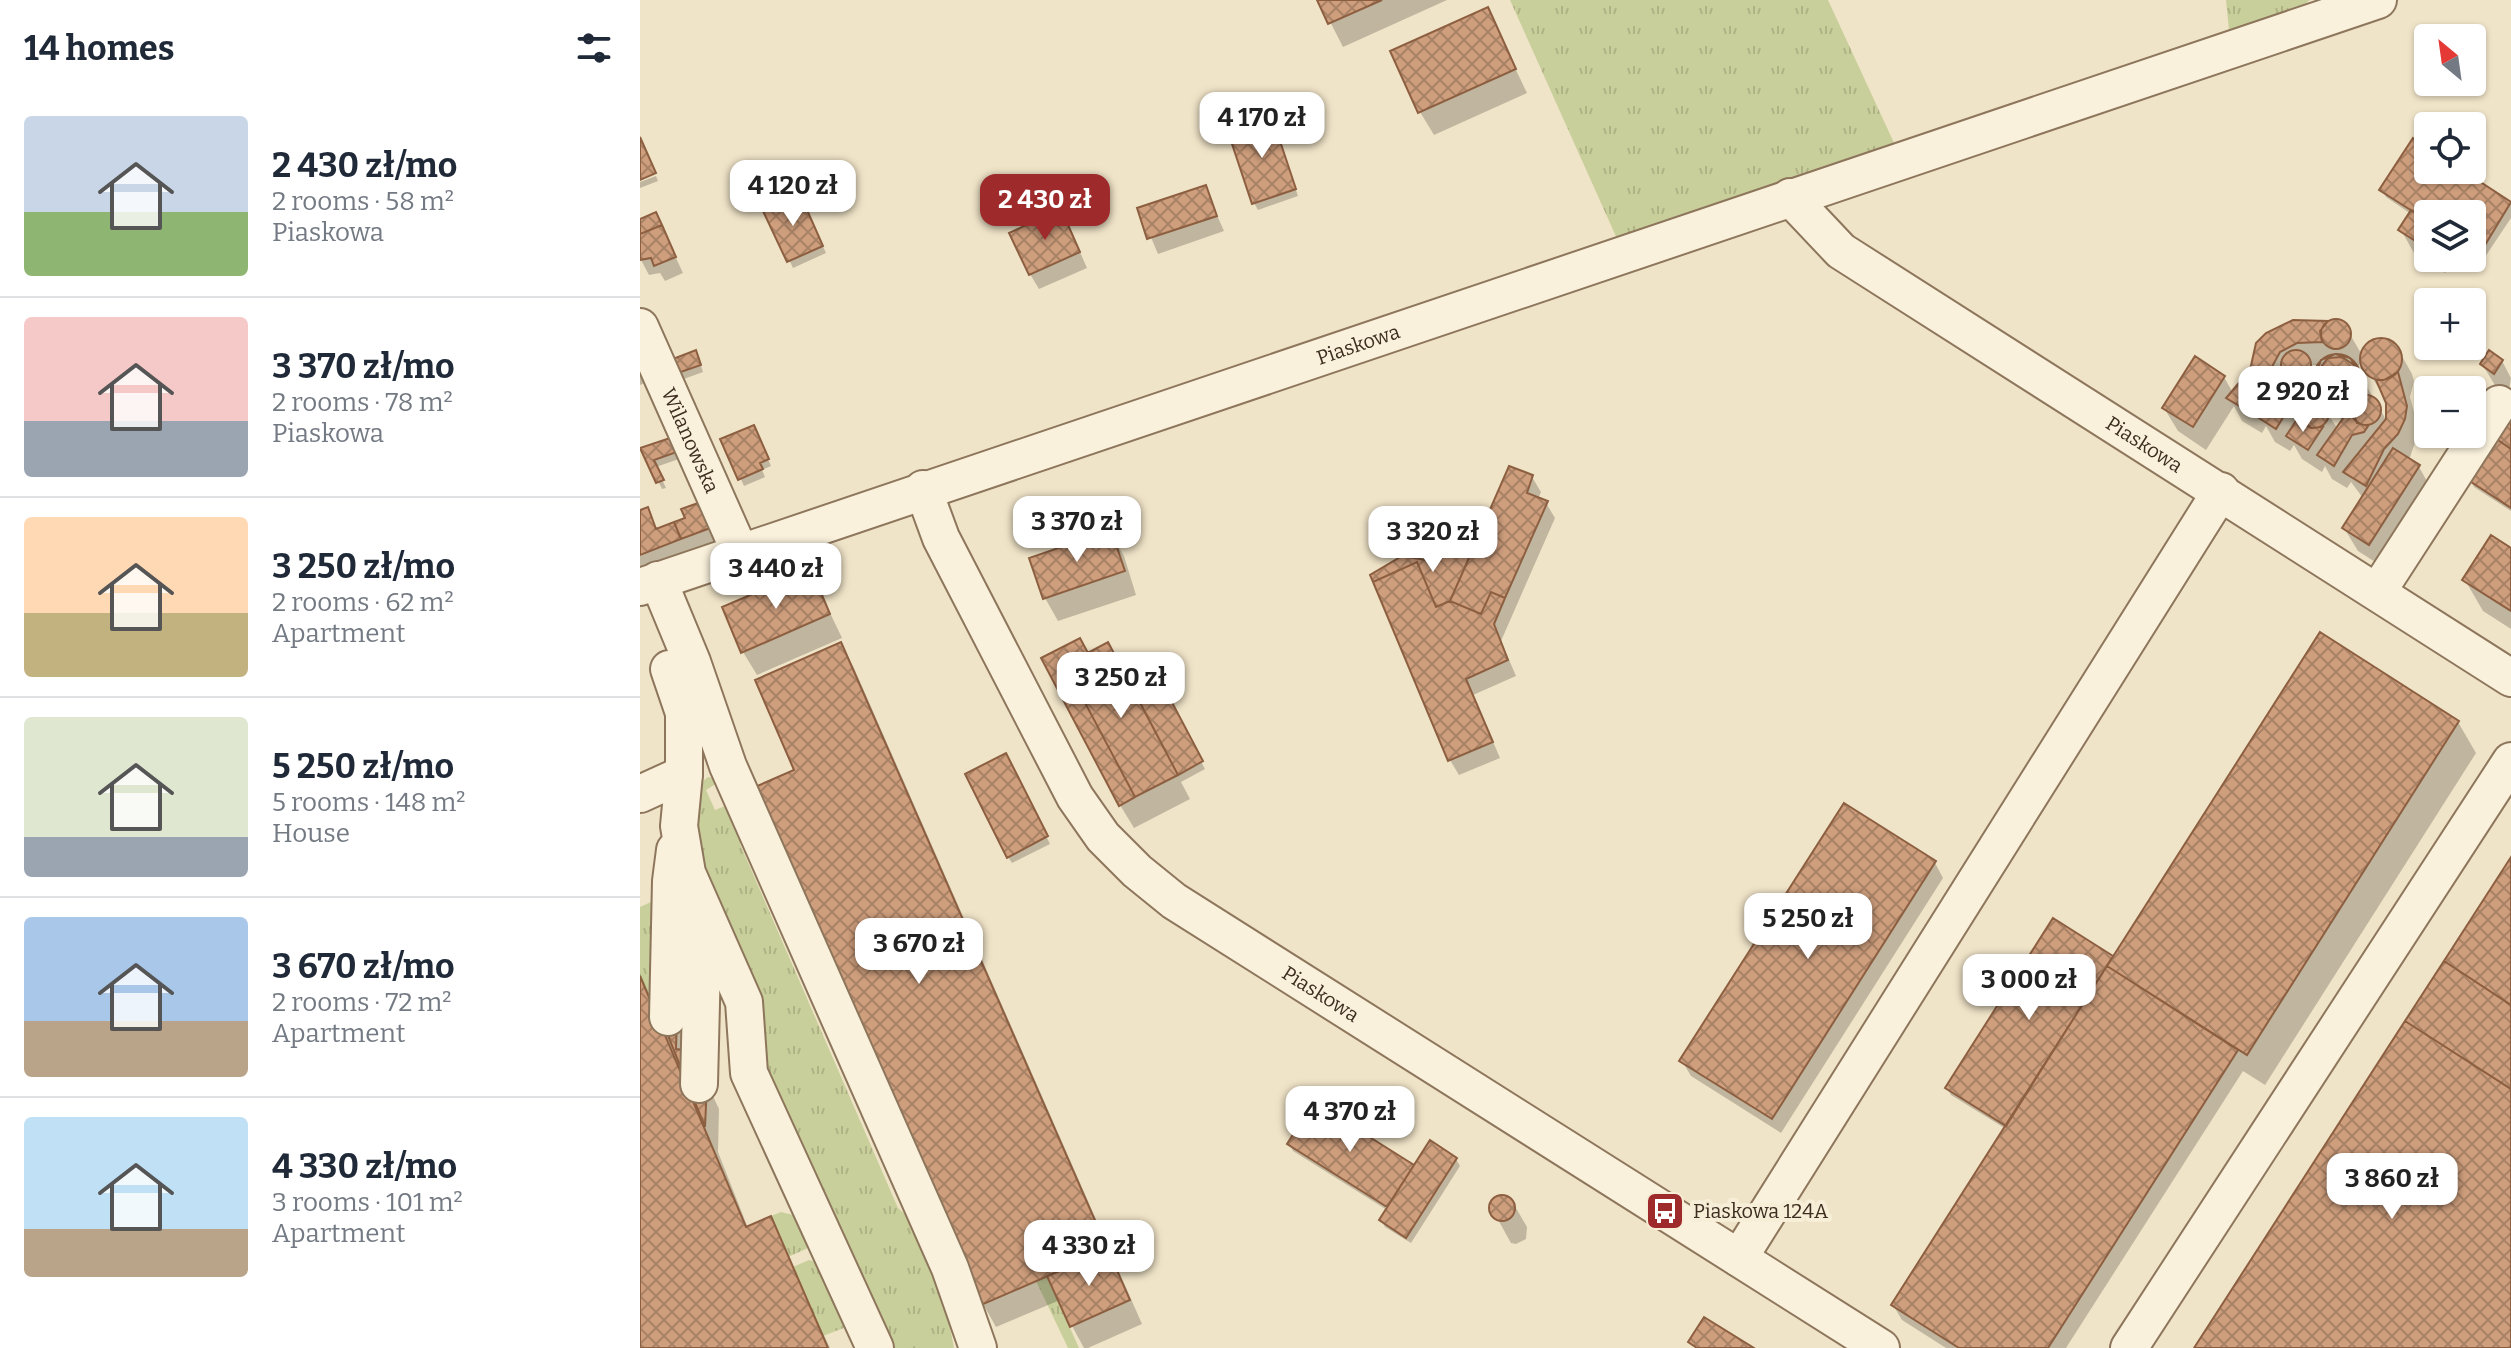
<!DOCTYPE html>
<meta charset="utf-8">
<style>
body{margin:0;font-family:Bitter,serif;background:#f6f6f7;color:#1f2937;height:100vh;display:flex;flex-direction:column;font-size:30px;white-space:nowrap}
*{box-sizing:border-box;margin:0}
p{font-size:26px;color:#747a83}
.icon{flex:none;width:44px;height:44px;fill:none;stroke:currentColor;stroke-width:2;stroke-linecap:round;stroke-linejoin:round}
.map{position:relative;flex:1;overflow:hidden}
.side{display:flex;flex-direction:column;background:#fff;width:640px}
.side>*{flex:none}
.needle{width:52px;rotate:331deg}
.buttons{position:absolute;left:1774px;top:24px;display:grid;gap:16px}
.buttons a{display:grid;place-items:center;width:72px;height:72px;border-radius:8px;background:#fff;box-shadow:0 2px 6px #0004;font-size:40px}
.price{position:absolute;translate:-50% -68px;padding:0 18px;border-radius:16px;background:#fff;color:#222;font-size:26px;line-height:52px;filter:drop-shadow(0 2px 4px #0008)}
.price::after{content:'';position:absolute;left:50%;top:48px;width:24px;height:18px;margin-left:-12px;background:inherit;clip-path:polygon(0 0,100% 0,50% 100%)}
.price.active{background:#9e2a2b;color:#fff}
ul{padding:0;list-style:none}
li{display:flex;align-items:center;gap:24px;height:200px;padding:0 24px}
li+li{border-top:2px solid #e0e1e3}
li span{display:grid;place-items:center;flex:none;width:224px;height:160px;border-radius:8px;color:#555}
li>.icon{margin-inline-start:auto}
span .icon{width:96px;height:96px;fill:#fffc;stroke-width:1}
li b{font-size:34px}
h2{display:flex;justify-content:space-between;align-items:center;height:96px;padding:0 24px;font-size:34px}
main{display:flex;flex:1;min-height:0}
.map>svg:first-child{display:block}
.grass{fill:url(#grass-tufts)}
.shadow{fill:#0003;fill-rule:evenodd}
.building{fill:url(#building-cross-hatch);stroke:#8d5f41;stroke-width:2;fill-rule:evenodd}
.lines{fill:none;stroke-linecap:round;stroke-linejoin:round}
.minor-casing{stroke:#8d765c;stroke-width:40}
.minor{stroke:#faf1dc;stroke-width:36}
.labels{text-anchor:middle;stroke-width:8;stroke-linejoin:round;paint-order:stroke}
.street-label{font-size:20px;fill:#3d2e20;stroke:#f7eed8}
.poi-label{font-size:20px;fill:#3d2e20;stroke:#f7eed8;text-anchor:start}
</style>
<main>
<section class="side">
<h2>14 homes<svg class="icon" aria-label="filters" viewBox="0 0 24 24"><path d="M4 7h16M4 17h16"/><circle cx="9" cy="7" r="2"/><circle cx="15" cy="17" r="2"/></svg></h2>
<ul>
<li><span style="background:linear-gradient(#c9d6e8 60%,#8fb573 0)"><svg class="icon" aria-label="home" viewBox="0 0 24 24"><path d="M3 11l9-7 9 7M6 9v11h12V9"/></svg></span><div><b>2 430 zł/mo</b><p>2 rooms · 58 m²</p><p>Piaskowa</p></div></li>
<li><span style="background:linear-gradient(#f6c9c9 65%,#9aa5b1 0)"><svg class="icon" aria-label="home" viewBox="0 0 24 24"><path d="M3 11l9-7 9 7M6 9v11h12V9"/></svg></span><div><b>3 370 zł/mo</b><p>2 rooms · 78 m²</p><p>Piaskowa</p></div></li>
<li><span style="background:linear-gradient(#ffd9b3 60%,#c2b280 0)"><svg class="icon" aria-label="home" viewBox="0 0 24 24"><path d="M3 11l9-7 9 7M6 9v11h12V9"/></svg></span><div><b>3 250 zł/mo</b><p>2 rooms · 62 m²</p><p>Apartment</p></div></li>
<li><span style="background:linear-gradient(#dfe7d0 75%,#9aa5b1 0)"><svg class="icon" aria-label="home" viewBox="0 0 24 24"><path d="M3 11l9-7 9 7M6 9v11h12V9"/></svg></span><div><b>5 250 zł/mo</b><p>5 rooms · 148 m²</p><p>House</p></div></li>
<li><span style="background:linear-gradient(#a9c7e8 65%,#b9a48a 0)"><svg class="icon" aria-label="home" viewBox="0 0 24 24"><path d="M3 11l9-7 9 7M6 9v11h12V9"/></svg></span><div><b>3 670 zł/mo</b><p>2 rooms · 72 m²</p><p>Apartment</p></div></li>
<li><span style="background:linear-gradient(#bfe0f5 70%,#b9a48a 0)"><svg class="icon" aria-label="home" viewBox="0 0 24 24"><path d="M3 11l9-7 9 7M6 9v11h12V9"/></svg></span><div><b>4 330 zł/mo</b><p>3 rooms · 101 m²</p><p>Apartment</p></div></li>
</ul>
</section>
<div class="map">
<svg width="1871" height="1348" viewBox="0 0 1871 1348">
<defs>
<pattern id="grass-tufts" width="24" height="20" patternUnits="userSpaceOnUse" patternTransform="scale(2)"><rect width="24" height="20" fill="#c9cf9b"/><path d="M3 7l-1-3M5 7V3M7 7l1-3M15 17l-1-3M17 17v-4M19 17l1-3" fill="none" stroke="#aeb285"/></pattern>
<pattern id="building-cross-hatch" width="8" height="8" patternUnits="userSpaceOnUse" patternTransform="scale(2)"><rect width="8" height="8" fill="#cf9f7d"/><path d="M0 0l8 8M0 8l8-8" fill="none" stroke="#a98266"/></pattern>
</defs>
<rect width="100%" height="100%" fill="#f0e4c8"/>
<path class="grass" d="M870 0H1188L1255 145 978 241Z
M1586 0H1670L1661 7 1589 30Z
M68 777 82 780 66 790 75 810 93 803 102 822 100 844 258 1208 279 1226 302 1285 314 1348H255L250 1344 124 1060 61 867C56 846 46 791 68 777Z
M11 902 15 903 17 1016 0 976V907Z
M141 1212 161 1217 170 1243 166 1249 148 1257 131 1216Z
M169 1260 176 1262 209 1326 183 1336 153 1267Z
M407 1276 439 1348H428L396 1281Z"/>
<path class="shadow" d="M679 0H807L703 47Z
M847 9 887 93 794 135 780 112Z
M632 120 658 196 618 210 614 203Z
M1788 150V170H1818L1871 204V218L1843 260 1832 253V214H1788V252L1784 258H1815L1805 273 1774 253 1761 230 1771 214 1746 197 1742 190Z
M16 176 18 181 0 188V182Z
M565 188 584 231 518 254 499 209Z
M163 203 186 253 153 268 126 212Z
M0 221 25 234 43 273 25 281 20 273 9 275 0 258Z
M429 227 447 268 399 289 390 274Z
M1654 322 1704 324 1722 355 1731 342 1746 340 1758 349 1772 374 1774 381 1770 397 1779 431 1769 460 1779 467 1792 490 1743 567 1718 551 1704 528 1723 498 1711 482 1707 488 1692 479 1685 466 1682 472 1662 459 1654 445 1650 451 1635 442 1626 426 1622 433 1602 421 1594 406 1566 450 1538 431 1524 408 1584 377 1593 393ZM1721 361 1746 399 1748 423 1717 370ZM1672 365H1682L1676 373ZM1683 394 1695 416 1703 420 1697 428 1680 402Z
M0 358 13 379 0 385Z
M59 360 63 372 41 380 37 373Z
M1862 361 1871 378 1868 396 1856 387 1842 364Z
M1871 417V511L1834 487 1830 480Z
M117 434 131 466 122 470 125 477 104 486 83 440Z
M45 443 50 455 16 467 26 488 22 489 3 450Z
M892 477 901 492 898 499 906 503 915 518 861 641 876 676 833 695 860 758 819 775 810 760 786 562 830 560Z
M7 510 18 530 47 519 44 510 88 539 4 572 0 566V512Z
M470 532 484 556 496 595 418 621 405 598Z
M1871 550V629L1843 611 1825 580Z
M170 571 202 638 117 675 103 652Z
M201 645 214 668 502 1324 448 1348H444L432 1326 420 1300 356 1327 343 1304 157 771Z
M448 656 483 672 507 659 565 769 541 782 550 799 494 828 480 805Z
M1818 722 1836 753 1625 1085 1603 1071 1426 1348H1306L1262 1320 1253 1305 1366 1129 1311 1095 1307 1088 1413 920 1474 959Z
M370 762 410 844 372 863 368 857Z
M1295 863 1303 878 1141 1133 1051 1076 1042 1061Z
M0 973 20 1018H36L79 1109 78 1152 108 1228 130 1219 190 1348H0Z
M674 1105 774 1168 816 1159 820 1166 771 1243 745 1227 741 1220 747 1210 653 1151 649 1144Z
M857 1198 873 1203 887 1227 886 1239 876 1244 871 1243 851 1207Z"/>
<path class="building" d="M677 0H742L688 24Z
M848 7 876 69 778 113 750 51Z
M632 117 656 189 612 204 588 132Z
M0 137 16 173 0 180Z
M1773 138 1788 148V170H1822L1871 202 1839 255 1832 250V214H1788V221L1739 190Z
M566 185 577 216 507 239 497 208Z
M160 194 183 246 147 262 123 211Z
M421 209 440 252 389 275 369 233Z
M1771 210 1788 221V249L1758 230Z
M16 212 22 225 0 234V219Z
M22 225 36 257 14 266 11 258 0 260V234Z
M1681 334a15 15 0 1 1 30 0a15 15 0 1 1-30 0Z
M1653 320 1688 321 1680 331 1682 342 1657 343 1640 352 1608 411 1586 398 1610 370 1616 343 1626 333Z
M1720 359a21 21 0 1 1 42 0a21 21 0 1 1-42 0Z
M1641 365a15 15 0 1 1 30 0a15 15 0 1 1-30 0Z
M56 350 61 365 35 374 30 360Z
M1849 350 1863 360 1854 374 1840 364Z
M1695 354 1710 358 1719 371 1718 387 1699 400 1680 393 1674 380 1681 360ZM1702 357 1714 365 1717 379 1711 392 1692 397 1678 386 1676 373 1688 358Z
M1674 377a23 23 0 1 1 46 0a23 23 0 1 1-46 0Z
M1555 356 1585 376 1553 427 1522 408Z
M1758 372 1767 406 1765 419 1758 434 1744 449 1726 486 1703 472 1746 419V403L1736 380H1744Z
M1643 373 1658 381 1669 375 1636 429 1619 418 1639 389 1637 381Z
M1711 410a15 15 0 1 1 30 0a15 15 0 1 1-30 0Z
M1659 413a15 15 0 1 1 30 0a15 15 0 1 1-30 0Z
M1711 407 1717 423 1728 426 1724 432 1712 435 1694 466 1677 455Z
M1871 414V449L1855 438Z
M1659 416 1671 428 1683 427 1668 450 1646 436Z
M114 425 129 459 120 463 123 469 98 480 80 439Z
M42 434 48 448 14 460 24 480 16 483 0 448Z
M1855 438 1871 449V508L1828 480Z
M1753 448 1780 465 1729 545 1702 528Z
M869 466 893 475 887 493 908 501 865 598 851 592 841 614 810 601Z
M61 502 81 524 41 539 34 522 45 518 41 509Z
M8 507 16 529 34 522 41 539 0 555V510Z
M471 530 485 571 403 599 389 558Z
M1851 535 1871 548V611L1822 580Z
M821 552 830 556 810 601 796 607 777 562 733 582 730 575 762 556 786 560Z
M777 562 796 607 810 601 841 614 851 592 865 598 854 624 868 660 826 679 853 742 808 761 733 582Z
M171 569 190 614 101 653 82 607Z
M1680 632 1819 721 1607 1055 1467 966Z
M440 638 448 653 425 665 495 797 479 806 401 658Z
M201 642 468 1250 341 1305 115 787 154 770 115 680Z
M468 642 538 775 495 797 425 665Z
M508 657 563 761 538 775 483 670Z
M366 753 408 836 367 858 325 774Z
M1204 803 1296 861 1132 1119 1039 1061Z
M1871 857V1005L1804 961Z
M1413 918 1473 956 1366 1126 1305 1088Z
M1804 961 1871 1005V1089L1765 1021Z
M1467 966 1598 1050 1408 1348H1319L1251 1305Z
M0 976 106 1227 131 1216 188 1348H0Z
M20 1016H37L36 1049 44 1050 67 1084 65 1127Z
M1765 1021 1871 1089V1348H1554Z
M674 1102 774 1165 747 1207 647 1144Z
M790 1140 817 1158 766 1238 739 1220Z
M849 1208a13 13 0 1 1 26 0a13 13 0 1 1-26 0Z
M468 1250 490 1300 430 1327 407 1276Z
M1064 1317 1114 1348H1057L1048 1342Z"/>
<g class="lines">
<g class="minor-casing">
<g id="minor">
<path id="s1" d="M1150 197 1201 251 1871 678"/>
<path id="s2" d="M0 327 100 552"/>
<path id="s3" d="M283 489 301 538 435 797 463 837 497 871 534 901 1241 1348"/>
<path d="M18 580 52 662 88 766 310 1268 338 1348"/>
<path id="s4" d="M0 587 1738 0"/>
<path d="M1738 591 1859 404"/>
<path d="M29 669 44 713V774L39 826 47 873 104 1002 109 1073 235 1348"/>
<path d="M0 794 44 774"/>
<path d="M28 1017 31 881 35 850"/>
<path d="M59 1084 63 922"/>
<path d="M1099 1258 1581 491"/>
<path d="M1489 1348 1871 761"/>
</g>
</g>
<use href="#minor" class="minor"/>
</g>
<defs>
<g id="bus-square" transform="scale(2)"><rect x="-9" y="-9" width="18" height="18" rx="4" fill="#9e2a2b" stroke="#f7eed8"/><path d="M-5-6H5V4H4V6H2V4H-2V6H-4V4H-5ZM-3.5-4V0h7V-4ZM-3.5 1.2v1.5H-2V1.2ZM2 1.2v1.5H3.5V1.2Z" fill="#fff"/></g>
</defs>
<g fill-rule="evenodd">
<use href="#bus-square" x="1025" y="1211"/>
</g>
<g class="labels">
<g class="street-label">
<text dy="7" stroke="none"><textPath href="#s4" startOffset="758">Piaskowa</textPath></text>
<text dy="7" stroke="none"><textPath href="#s2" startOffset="124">Wilanowska</textPath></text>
<text dy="7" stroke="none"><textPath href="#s1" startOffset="434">Piaskowa</textPath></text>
<text dy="7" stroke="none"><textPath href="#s3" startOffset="662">Piaskowa</textPath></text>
</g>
<g class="poi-label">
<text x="1053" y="1218">Piaskowa 124A</text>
</g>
</g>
</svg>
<div class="buttons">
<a><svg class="needle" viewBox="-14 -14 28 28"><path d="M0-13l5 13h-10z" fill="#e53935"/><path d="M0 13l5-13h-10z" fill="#747a83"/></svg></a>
<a><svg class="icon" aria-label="locate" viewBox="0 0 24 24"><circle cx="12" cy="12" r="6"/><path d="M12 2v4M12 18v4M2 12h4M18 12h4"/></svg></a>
<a><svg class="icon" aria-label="layers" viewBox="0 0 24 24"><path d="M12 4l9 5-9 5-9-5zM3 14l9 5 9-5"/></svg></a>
<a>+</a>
<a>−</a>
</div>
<b class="price" style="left:622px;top:160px">4 170 zł</b>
<b class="price" style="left:153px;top:228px">4 120 zł</b>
<b class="price active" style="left:405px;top:242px">2 430 zł</b>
<b class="price" style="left:1663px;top:434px">2 920 zł</b>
<b class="price" style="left:437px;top:564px">3 370 zł</b>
<b class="price" style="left:793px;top:574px">3 320 zł</b>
<b class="price" style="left:136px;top:611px">3 440 zł</b>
<b class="price" style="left:481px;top:720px">3 250 zł</b>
<b class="price" style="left:1168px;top:961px">5 250 zł</b>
<b class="price" style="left:279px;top:986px">3 670 zł</b>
<b class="price" style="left:1389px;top:1022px">3 000 zł</b>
<b class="price" style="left:710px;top:1154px">4 370 zł</b>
<b class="price" style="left:1752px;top:1221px">3 860 zł</b>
<b class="price" style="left:449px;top:1288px">4 330 zł</b>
</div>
</main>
